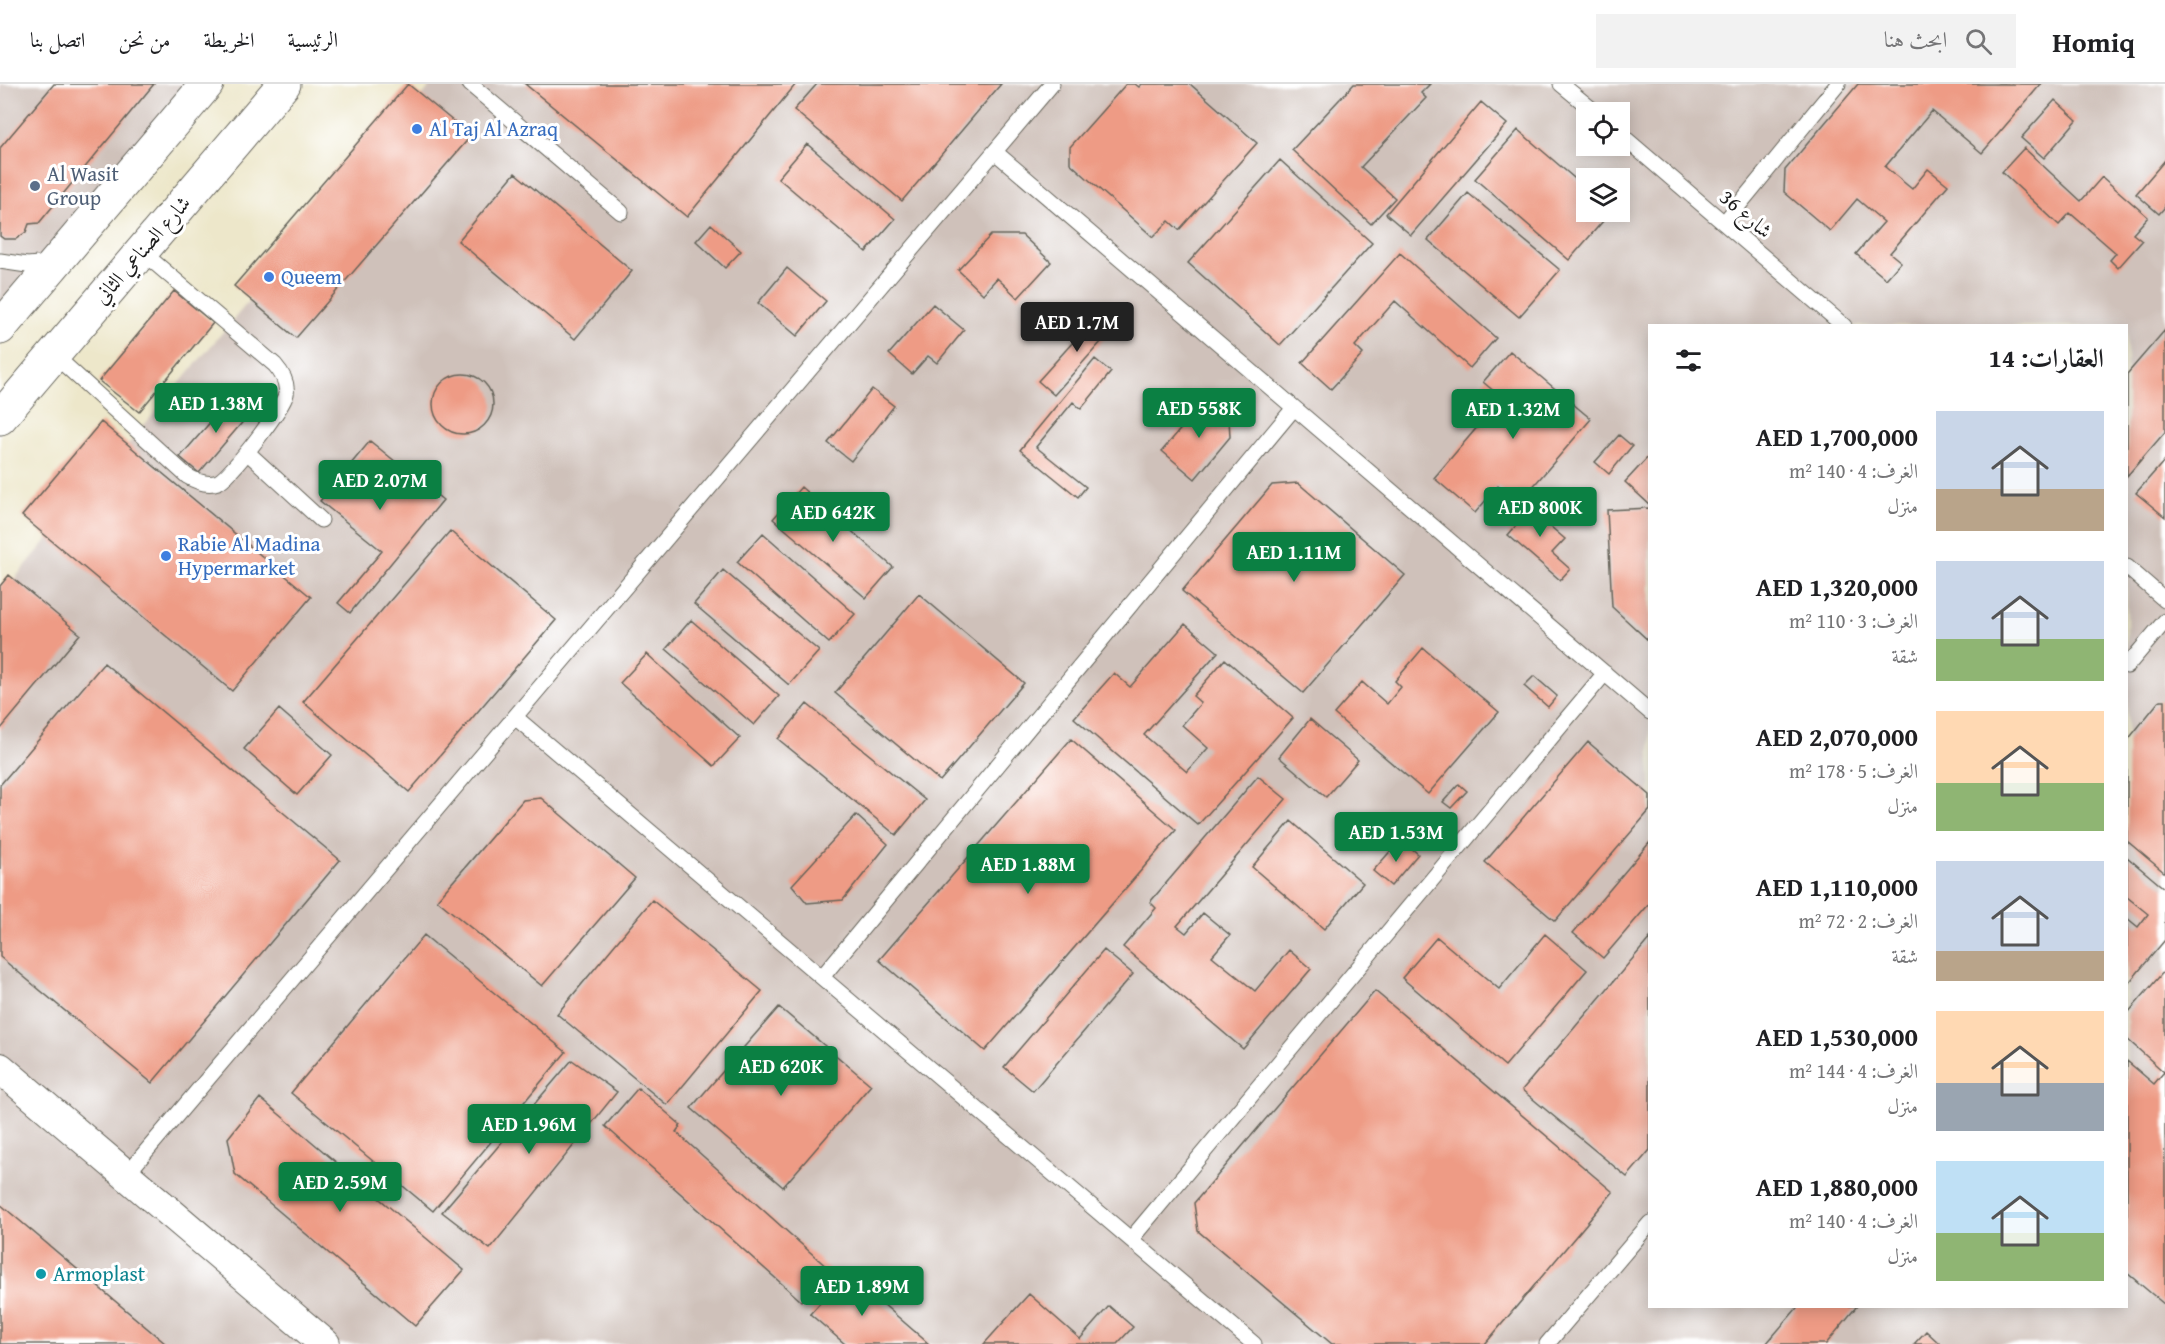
<!DOCTYPE html>
<html lang="ar">
<meta charset="utf-8">
<style>
body{margin:0;font-family:"Gentium Book Plus",Amiri,serif;background:#f2f2f2;color:#202124;direction:rtl;height:100vh;display:flex;flex-direction:column;font-size:22px;white-space:nowrap}
*{box-sizing:border-box;margin:0}
p{font-size:20px;color:#757577}
.icon{flex:none;width:33px;height:33px;fill:none;stroke:currentColor;stroke-width:2;stroke-linecap:round;stroke-linejoin:round}
.map{position:relative;flex:1;overflow:hidden;direction:ltr}
.sheet{position:absolute;left:1648px;top:240px;width:480px;height:984px;display:flex;flex-direction:column;background:#fff;border-radius:0px;box-shadow:0 3px 15px #0003;direction:rtl}
.sheet>*{flex:none}
.fabs{position:absolute;left:1576px;top:18px;display:grid;gap:12px}
.fabs a{display:grid;place-items:center;width:54px;height:54px;border-radius:0px;background:#fff;box-shadow:0 3px 15px #0003;font-size:30px}
.price{position:absolute;translate:-50% -51px;padding:0 14px;border-radius:6px;background:#0b8043;color:#fff;font-size:20px;line-height:39px;filter:drop-shadow(0 2px 3px #0008)}
.price::after{content:'';position:absolute;left:50%;top:36px;width:18px;height:14px;margin-left:-9px;background:inherit;clip-path:polygon(0 0,100% 0,50% 100%)}
.price.active{background:#222;color:#fff}
ul{padding:0;list-style:none}
li{display:flex;align-items:center;gap:18px;height:150px;padding:0 24px}
li span{display:grid;place-items:center;flex:none;width:168px;height:120px;border-radius:0px;color:#555}
li>.icon{margin-inline-start:auto}
span .icon{width:72px;height:72px;fill:#fffc;stroke-width:1}
li b{font-size:26px}
h2{display:flex;justify-content:space-between;align-items:center;height:72px;padding:0 24px;font-size:26px}
header{display:flex;align-items:center;gap:36px;box-sizing:border-box;height:84px;padding:0 30px;background:#fff;border-bottom:2px solid #e0e0e0}
header strong{font-size:28px}
nav{display:flex;gap:33px;margin-inline-start:auto;font-size:21px}
.search{width:420px;height:54px;background:#f2f2f2;display:flex;align-items:center;gap:15px;box-sizing:border-box;padding:0 21px;border-radius:0px;color:#757577;font-size:22px}
.map>svg:first-child{display:block}
.industrial{fill:#cfc1ba;fill-rule:evenodd}
.building{fill:#ee9b85}
.lines{fill:none;stroke-linecap:round;stroke-linejoin:round}
.service-casing{stroke:#656359;stroke-width:17}
.minor-casing{stroke:#656359;stroke-width:32}
.primary-casing{stroke:#656359;stroke-width:35}
.service{stroke:#fff;stroke-width:15}
.minor{stroke:#fff;stroke-width:30}
.primary{stroke:#fff;stroke-width:33}
.shop-dot{fill:#3f7fe0;stroke:#fff;stroke-width:2}
.service-dot{fill:#5c6f8a;stroke:#fff;stroke-width:2}
.culture-dot{fill:#0f9aa8;stroke:#fff;stroke-width:2}
.labels{text-anchor:middle;stroke-width:6;stroke-linejoin:round;paint-order:stroke}
.shop-label{font-size:21px;fill:#366cbe;stroke:#fff;text-anchor:start}
.service-label{font-size:21px;fill:#4e5e75;stroke:#fff;text-anchor:start}
.street-label{font-size:21px;fill:#1c1c1c;stroke:#fff}
.culture-label{font-size:21px;fill:#0d838f;stroke:#fff;text-anchor:start}
</style>
<header>
<strong>Homiq</strong>
<div class="search"><svg class="icon" aria-label="search" viewBox="0 0 24 24"><circle cx="10" cy="10" r="6"/><path d="M15 15l6 6"/></svg>ابحث هنا</div>
<nav><a>الرئيسية</a><a>الخريطة</a><a>من نحن</a><a>اتصل بنا</a></nav>
</header>
<div class="map">
<svg width="2165" height="1260" viewBox="0 0 2165 1260">
<rect width="100%" height="100%" fill="#fff"/>
<filter id="ink" filterUnits="userSpaceOnUse"><feTurbulence type="fractalNoise" baseFrequency=".0167" numOctaves="2"/><feDisplacementMap in="SourceGraphic" scale="12" xChannelSelector="R" yChannelSelector="G"/><feConvolveMatrix kernelMatrix="1 2 1 2 8 2 1 2 1" color-interpolation-filters="sRGB"/></filter>
<filter id="wash" filterUnits="userSpaceOnUse"><feTurbulence type="fractalNoise" baseFrequency=".008" numOctaves="4" result="noise"/><feDisplacementMap in="SourceGraphic" scale="24" xChannelSelector="R" yChannelSelector="G"/><feGaussianBlur stdDeviation="1.35" result="paint"/><feColorMatrix in="noise" values="0 0 0 0 0 0 0 0 0 0 0 0 0 0 0 0 0 1.4 0 .05"/><feComposite in="paint" operator="in"/></filter>
<g filter="url(#wash)">
<rect width="100%" height="100%" fill="#ede7ca"/>
<path class="industrial" d="M0 0H187L0 221Z
M432 0H2165V1260H0V512ZM1587 28H1620V62H1587ZM1587 94H1620V128H1587ZM1650 242H2127V1222H1650Z"/>
<g id="blocks">
<path class="building" d="M54 0H154L39 139 29 140 26 148 16 155H4L0 152V64Z
M408 0 471 52 296 254 234 202Z
M525 0H796L687 133Z
M817 0H1001L902 117 794 26Z
M1126 0H1135L1139 3 1142 0H1190L1257 59 1179 146 1169 137 1153 153 1070 79V63Z
M1354 0H1430L1421 9 1426 14 1361 83 1395 114 1371 140 1292 66Z
M1858 0H2041L1982 69 1932 27 1885 83 1912 105 1928 85 1948 101 1890 169 1901 178 1886 195 1856 170 1884 138 1857 115 1830 147 1784 108 1785 86Z
M2055 16 2077 36 2044 74 2021 54Z
M1481 18 1507 40 1411 151 1386 130Z
M1518 46 1587 105V128H1611L1569 176 1475 95Z
M807 60 895 135 866 168 778 94Z
M2024 64 2081 117 2102 93 2148 133 2133 150 2142 157 2118 184 2110 176 2116 169 2070 129 2059 141 2002 88Z
M1280 76 1372 159 1280 261 1188 179Z
M2165 76V123L2159 130 2136 110Z
M515 89 632 187 575 255 458 157Z
M1468 109 1560 186 1519 233 1428 156Z
M711 140 741 167 725 184 696 157Z
M991 151H1022L1051 178 1018 214 997 194 983 210 958 186Z
M1400 169 1496 254 1470 284 1395 217 1355 262 1363 270 1331 305 1302 279Z
M787 184 826 217 797 252 758 219Z
M174 207 213 239 139 328 99 297Z
M1073 219 1082 226 1063 249 1053 241Z
M933 220 964 246 937 279 928 272 912 290 889 270Z
M1101 227 1117 240 1054 311 1038 297Z
M2165 246V348L2127 392V290Z
M1510 267 1591 335 1500 441 1486 429 1504 408 1498 402 1475 429 1434 394 1502 314 1483 298Z
M1095 275 1111 288 1081 325 1073 318 1036 363 1086 403 1078 413 1020 366Z
M433 320a30 30 0 1 1 60 0a30 30 0 1 1-60 0Z
M872 305 894 322 851 377 828 359Z
M234 311 252 327 199 389 180 373Z
M1206 315 1229 335 1230 353 1195 395 1162 367Z
M101 338 311 513 232 607 22 432Z
M1619 351 1632 362 1609 390 1595 378Z
M370 357 443 416 350 529 338 519 382 467 320 417Z
M1650 371V421L1625 398Z
M2165 376V433L2136 409Z
M1298 399 1405 491 1303 609 1182 507 1272 401Z
M801 403 893 483 866 514 773 435Z
M1541 413 1554 425 1544 437 1565 455 1552 469 1570 485 1560 496 1508 451Z
M1650 424V558L1612 523 1607 426Z
M450 447 556 536 409 708 303 618Z
M763 449 855 530 829 559 737 478Z
M723 486 819 567 789 601 694 520Z
M9 491 80 550 0 646V502Z
M919 510 1024 599 940 697 835 609Z
M691 536 779 612 754 641 666 565Z
M1185 540 1218 568 1144 651 1187 688 1208 664 1182 641 1201 619 1193 612 1225 575 1293 634 1198 741 1074 634 1114 589 1130 603Z
M1423 564 1499 628 1428 710 1334 630 1362 598 1387 620 1401 603 1395 597Z
M647 570 740 654 714 682 620 599Z
M104 579 340 776 152 999 0 873V701Z
M1534 592 1557 612 1548 623 1524 602Z
M2160 616H2165V789L2127 757V657Z
M807 620 925 716 896 751 778 655Z
M279 625 332 671 297 711 244 665Z
M1310 635 1358 676 1326 713 1279 673Z
M1071 655 1176 746 985 967 879 876Z
M1588 658 1650 711V726L1555 837 1485 778Z
M1258 692 1286 715 1177 842 1186 849 1203 829 1230 851 1212 872 1255 907 1289 866 1311 885 1243 965 1123 863 1156 824 1150 818Z
M1459 700 1467 707 1451 724 1443 718Z
M541 714 635 794 542 902 437 816 523 716Z
M856 731 888 760 843 816 807 819 792 801Z
M1291 737 1363 799 1324 845 1252 783Z
M1401 755 1418 770 1391 802 1373 787Z
M1650 758V819L1603 874 1573 849Z
M2127 773 2165 805V856L2127 901V834L2138 843 2148 830 2127 813Z
M652 816 762 907 667 1021 557 930Z
M1545 850 1587 886 1505 982 1402 894 1437 853 1499 905Z
M424 851 566 968 433 1127 291 1009Z
M1650 854V1066L1627 1093 1522 1006Z
M1104 866 1133 890 1033 1007 1004 983Z
M2165 886V1221L2127 1189V977L2154 1000 2164 988 2127 955V930Z
M1375 907 1613 1108 1485 1260H1332L1198 1147 1194 1119Z
M779 923 871 1001 783 1103 691 1024Z
M572 976 617 1008 490 1165 442 1128Z
M638 1004 681 1041 676 1048 829 1185 801 1217 605 1042Z
M260 1014 464 1186 415 1242 235 1090 228 1054Z
M0 1120 166 1260H0Z
M847 1189 890 1226 929 1260H845L810 1230Z
M1029 1210 1080 1255 1109 1222 1133 1243 1117 1260H984Z
M1794 1222H1857L1826 1260H1766L1797 1224Z
M1926 1247 1940 1260H1914Z"/>
</g>
</g>
<g filter="url(#ink)">
<use href="#blocks" fill-opacity="0" stroke="#656359" stroke-width="1.5"/>
<g class="lines">
<g class="service-casing">
<path id="service" d="M470 0 621 128
M1561 0 1595 28
M1620 50 1844 242
M995 68 1650 628
M1724 139 1838 0
M0 177 27 181 51 179
M53 270 187 392C197 398 207 402 218 398 230 393 283 324 286 310 288 299 282 289 275 281L141 167
M247 368 321 436
M2127 483 2165 516
M2127 582 2165 537
M515 633 1254 1260
M822 893 1294 324
M126 1091 1052 0
M1131 1155 1605 589
M1547 1260 1650 1139"/>
</g>
<g class="minor-casing">
<path id="minor" d="M0 984 325 1260"/>
</g>
<g class="primary-casing">
<path id="primary" d="M0 244 207 0
M0 334 284 0"/>
</g>
<use href="#service" class="service"/>
<use href="#minor" class="minor"/>
<use href="#primary" class="primary"/>
</g>
</g>
<g class="shop-dot">
<circle cx="417" cy="45" r="6"/>
<circle cx="269" cy="193" r="6"/>
<circle cx="166" cy="472" r="6"/>
</g>
<circle class="service-dot" cx="35" cy="102" r="6"/>
<circle class="culture-dot" cx="41" cy="1190" r="6"/>
<g class="labels">
<g class="shop-label">
<text x="429" y="52">Al Taj Al Azraq</text>
<text x="281" y="200">Queem</text>
<text x="178" y="467">Rabie Al Madina<tspan x="178" dy="24">Hypermarket</tspan></text>
</g>
<g class="service-label">
<text x="47" y="97">Al Wasit<tspan x="47" dy="24">Group</tspan></text>
</g>
<g class="street-label">
<text transform="translate(1746 130) rotate(41)" y="7">شارع 36</text>
<text transform="translate(142 166) rotate(-49)" y="7">شارع الصناعي الثاني</text>
</g>
<g class="culture-label">
<text x="53" y="1197">Armoplast</text>
</g>
</g>
</svg>
<div class="fabs">
<a><svg class="icon" aria-label="locate" viewBox="0 0 24 24"><circle cx="12" cy="12" r="6"/><path d="M12 2v4M12 18v4M2 12h4M18 12h4"/></svg></a>
<a><svg class="icon" aria-label="layers" viewBox="0 0 24 24"><path d="M12 4l9 5-9 5-9-5zM3 14l9 5 9-5"/></svg></a>
</div>
<b class="price active" style="left:1077px;top:269px">AED 1.7M</b>
<b class="price" style="left:216px;top:350px">AED 1.38M</b>
<b class="price" style="left:1199px;top:355px">AED 558K</b>
<b class="price" style="left:1513px;top:356px">AED 1.32M</b>
<b class="price" style="left:380px;top:427px">AED 2.07M</b>
<b class="price" style="left:1540px;top:454px">AED 800K</b>
<b class="price" style="left:833px;top:459px">AED 642K</b>
<b class="price" style="left:1294px;top:499px">AED 1.11M</b>
<b class="price" style="left:1396px;top:779px">AED 1.53M</b>
<b class="price" style="left:1028px;top:811px">AED 1.88M</b>
<b class="price" style="left:781px;top:1013px">AED 620K</b>
<b class="price" style="left:529px;top:1071px">AED 1.96M</b>
<b class="price" style="left:340px;top:1129px">AED 2.59M</b>
<b class="price" style="left:862px;top:1233px">AED 1.89M</b>
<section class="sheet">
<h2>العقارات: 14<svg class="icon" aria-label="filters" viewBox="0 0 24 24"><path d="M4 7h16M4 17h16"/><circle cx="9" cy="7" r="2"/><circle cx="15" cy="17" r="2"/></svg></h2>
<ul>
<li><span style="background:linear-gradient(#c9d6e8 65%,#b9a48a 0)"><svg class="icon" aria-label="home" viewBox="0 0 24 24"><path d="M3 11l9-7 9 7M6 9v11h12V9"/></svg></span><div><b>AED 1,700,000</b><p>الغرف: 4 · 140 m²</p><p>منزل</p></div></li>
<li><span style="background:linear-gradient(#c9d6e8 65%,#8fb573 0)"><svg class="icon" aria-label="home" viewBox="0 0 24 24"><path d="M3 11l9-7 9 7M6 9v11h12V9"/></svg></span><div><b>AED 1,320,000</b><p>الغرف: 3 · 110 m²</p><p>شقة</p></div></li>
<li><span style="background:linear-gradient(#ffd9b3 60%,#8fb573 0)"><svg class="icon" aria-label="home" viewBox="0 0 24 24"><path d="M3 11l9-7 9 7M6 9v11h12V9"/></svg></span><div><b>AED 2,070,000</b><p>الغرف: 5 · 178 m²</p><p>منزل</p></div></li>
<li><span style="background:linear-gradient(#c9d6e8 75%,#b9a48a 0)"><svg class="icon" aria-label="home" viewBox="0 0 24 24"><path d="M3 11l9-7 9 7M6 9v11h12V9"/></svg></span><div><b>AED 1,110,000</b><p>الغرف: 2 · 72 m²</p><p>شقة</p></div></li>
<li><span style="background:linear-gradient(#ffd9b3 60%,#9aa5b1 0)"><svg class="icon" aria-label="home" viewBox="0 0 24 24"><path d="M3 11l9-7 9 7M6 9v11h12V9"/></svg></span><div><b>AED 1,530,000</b><p>الغرف: 4 · 144 m²</p><p>منزل</p></div></li>
<li><span style="background:linear-gradient(#bfe0f5 60%,#8fb573 0)"><svg class="icon" aria-label="home" viewBox="0 0 24 24"><path d="M3 11l9-7 9 7M6 9v11h12V9"/></svg></span><div><b>AED 1,880,000</b><p>الغرف: 4 · 140 m²</p><p>منزل</p></div></li>
</ul>
</section>
</div>
